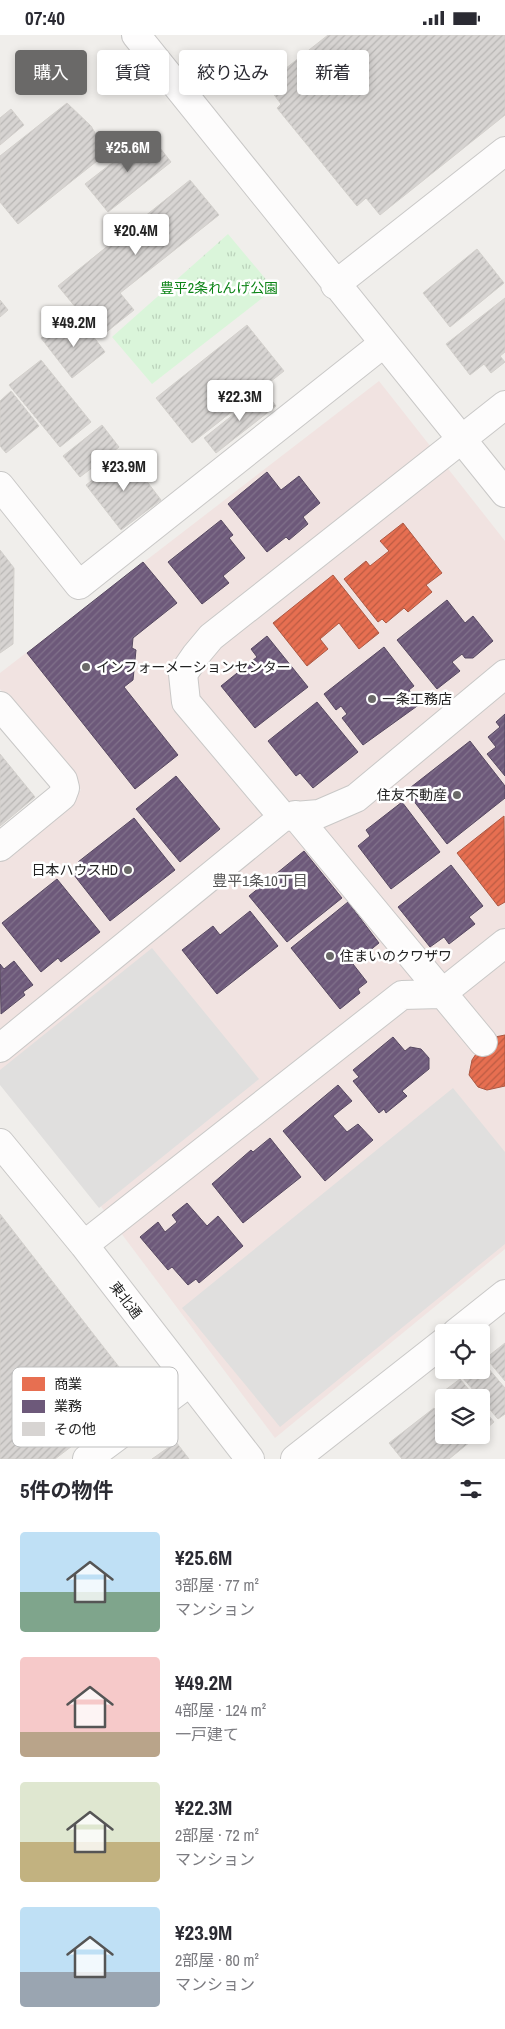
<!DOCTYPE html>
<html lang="ja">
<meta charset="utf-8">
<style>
body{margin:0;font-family:"Archivo Narrow","Noto Sans JP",sans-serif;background:#f2f2f3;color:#2b2b33;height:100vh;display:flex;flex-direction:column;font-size:19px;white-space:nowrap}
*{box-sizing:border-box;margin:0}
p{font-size:16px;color:#7c7c81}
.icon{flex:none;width:28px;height:28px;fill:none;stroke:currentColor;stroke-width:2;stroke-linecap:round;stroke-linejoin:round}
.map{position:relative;height:1424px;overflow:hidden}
.panel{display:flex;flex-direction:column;background:#fff;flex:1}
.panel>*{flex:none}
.guide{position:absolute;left:15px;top:15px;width:475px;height:45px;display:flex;gap:10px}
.controls{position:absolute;left:435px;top:1289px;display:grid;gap:10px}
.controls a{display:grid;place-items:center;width:55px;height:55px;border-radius:5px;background:#fff;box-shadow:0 2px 8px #0003;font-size:25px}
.price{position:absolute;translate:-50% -42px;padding:0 11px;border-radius:5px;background:#fff;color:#222;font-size:16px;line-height:32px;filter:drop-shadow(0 1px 2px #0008)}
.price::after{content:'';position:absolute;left:50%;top:30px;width:15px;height:11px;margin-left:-8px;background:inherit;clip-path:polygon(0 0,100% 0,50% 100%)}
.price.current{background:#6a6968;color:#fff}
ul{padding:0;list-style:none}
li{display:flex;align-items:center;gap:15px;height:125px;padding:0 20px}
li span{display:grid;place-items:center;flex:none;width:140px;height:100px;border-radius:5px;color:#555}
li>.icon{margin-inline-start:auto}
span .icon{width:60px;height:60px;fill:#fffc;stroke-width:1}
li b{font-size:21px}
h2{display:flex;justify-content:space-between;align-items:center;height:60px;padding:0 20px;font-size:21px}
.pill{padding:0 18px;border-radius:5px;background:#fff;box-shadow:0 2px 8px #0003;font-size:18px;line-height:45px}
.pill.current{background:#6a6968;color:#fff}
.status{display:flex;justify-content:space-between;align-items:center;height:35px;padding:0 25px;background:#fff;direction:ltr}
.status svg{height:14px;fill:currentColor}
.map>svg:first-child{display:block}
.commercial{fill:#f1e3e1}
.park{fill:url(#park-tufts)}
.parking{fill:#e0dfde}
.shops{fill:url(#shops-hatch);stroke:#ac5843}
.offices{fill:url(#offices-hatch);stroke:#564860}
.building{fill:url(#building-hatch);stroke:#d3d0cc}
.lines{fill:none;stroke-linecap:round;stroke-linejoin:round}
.minor-casing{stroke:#c9c8c7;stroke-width:30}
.minor{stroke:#fdfcfc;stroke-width:28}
.poi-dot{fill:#6a6968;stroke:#fff;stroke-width:2}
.labels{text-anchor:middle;stroke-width:5;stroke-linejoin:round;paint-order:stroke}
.park-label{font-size:14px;fill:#0c8416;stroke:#fff}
.poi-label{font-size:14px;fill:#222;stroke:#fff;text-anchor:start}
.street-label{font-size:14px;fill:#222;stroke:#fff}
.neighbourhood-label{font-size:15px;fill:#555;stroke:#fff}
.key{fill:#fff;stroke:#bdbdbd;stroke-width:1}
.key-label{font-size:14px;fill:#222}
</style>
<div class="status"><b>07:40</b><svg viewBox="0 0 49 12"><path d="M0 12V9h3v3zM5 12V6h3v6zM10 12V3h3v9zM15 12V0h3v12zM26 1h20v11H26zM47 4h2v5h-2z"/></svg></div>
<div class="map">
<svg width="505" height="1424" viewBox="0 0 505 1424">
<defs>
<pattern id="park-tufts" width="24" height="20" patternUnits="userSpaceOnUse" patternTransform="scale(1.25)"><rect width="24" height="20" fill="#daf5da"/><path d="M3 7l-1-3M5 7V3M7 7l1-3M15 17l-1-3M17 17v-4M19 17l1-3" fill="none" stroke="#bbd2bb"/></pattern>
<pattern id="shops-hatch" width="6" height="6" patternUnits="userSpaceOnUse" patternTransform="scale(1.25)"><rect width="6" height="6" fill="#e76f51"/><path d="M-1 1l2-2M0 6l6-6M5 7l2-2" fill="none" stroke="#bb5b43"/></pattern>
<pattern id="offices-hatch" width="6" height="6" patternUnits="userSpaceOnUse" patternTransform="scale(1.25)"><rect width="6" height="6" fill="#6d597a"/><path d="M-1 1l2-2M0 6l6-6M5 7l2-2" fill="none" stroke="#81728b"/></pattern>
<pattern id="building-hatch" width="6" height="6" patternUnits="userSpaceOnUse" patternTransform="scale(1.25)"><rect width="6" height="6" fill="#d7d4d2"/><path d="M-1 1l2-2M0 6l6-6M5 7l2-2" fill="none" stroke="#b8b6b4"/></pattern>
</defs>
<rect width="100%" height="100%" fill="#f0eeeb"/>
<path class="commercial" d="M379 346 505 506V1214L275 1403 0 1037V823L81 755 0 654V638Z"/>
<path class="park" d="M228 199 274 254 152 349 112 302Z"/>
<path class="parking" d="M152 913 259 1044 99 1173 0 1050V1035Z
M453 1053 505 1117V1209L280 1392 182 1273Z"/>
<path class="shops" d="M403 488 442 538 426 550 432 557 408 577 404 573 386 588 382 584 378 587 344 544 366 526 370 531 389 516 380 506Z
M333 540 379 598 359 614 339 588 320 604 328 614 307 631 273 588Z
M504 781 505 867 498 871 457 818Z
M505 1000V1051L487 1055 478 1052 469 1040 472 1025 478 1016 495 1002Z"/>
<path class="offices" d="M267 437 281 455 299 441 320 468 303 482 308 489 289 505 286 502 267 517 228 469Z
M221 485 233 500 229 503 245 523 223 541 229 548 202 569 168 527Z
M143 527 177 568 133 603 132 613 136 615 133 645 124 652 178 720 135 754 27 618Z
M447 565 465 588 473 581 493 606 473 623H465L462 619 452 627 460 636 437 654 397 605Z
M267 601 308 652 255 693 221 651 257 622 251 614Z
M384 612 414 651 409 655 420 669 363 710 342 683 347 679 341 671 336 675 324 659Z
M317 667 358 717 313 753 300 738 296 741 268 706Z
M505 679V741L487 719 496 712 488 702 500 692 496 687Z
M470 706 505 751V763L447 809 406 756Z
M176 741 220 794 180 827 136 774Z
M402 767 440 817 391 854 358 811 370 801 366 795Z
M134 783 175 835 110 886 74 840 83 834 78 827Z
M304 816 342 863 287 907 249 861Z
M451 830 483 871 469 882 475 889 449 909 444 902 430 912 398 872Z
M57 844 100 897 61 927 58 923 41 937 2 888Z
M348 867 379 908 353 929 367 947 358 954 360 958 340 974 291 913Z
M250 876 278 911 217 959 182 915 213 891 220 900Z
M14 926 33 950 23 957 25 960 1 979 0 929 4 934Z
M393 1002 405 1016 410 1012 421 1014 429 1023V1034L402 1056 407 1061 386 1078 384 1074 379 1078 353 1046 359 1042 353 1035Z
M338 1050 352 1066 333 1081 347 1097 358 1089 373 1105 325 1146 283 1096Z
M270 1103 301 1142 243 1188 212 1149 251 1115 253 1117Z
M187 1168 207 1191 218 1181 243 1211 199 1248 196 1244 188 1250 172 1232 168 1235 140 1202 158 1187 165 1197 177 1187 172 1180Z"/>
<path class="building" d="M328 0H505V80L380 180 366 163 357 171 277 73 281 69 266 49Z
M67 68 91 91 107 118 18 189 0 167V121Z
M11 74 24 90 0 110V83Z
M149 99 171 127 108 177 85 149Z
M190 145 219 180 120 258 134 275 104 299 90 283 87 286 58 251Z
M477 214 504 248 450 292 423 258Z
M505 263V317L500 321 505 327 491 338 484 329 470 340 446 309Z
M0 265 8 275 0 282Z
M80 284 105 317 72 343 41 303 55 293 60 300Z
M247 290 284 336 192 408 156 363Z
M41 325 91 387 60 412 9 350Z
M264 355 276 371 216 418 204 403Z
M11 356 39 391 6 418 0 411V366Z
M102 390 119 412 80 442 63 421Z
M126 419 161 465 121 495 86 450Z
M0 515 14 533 13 609 0 618Z
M0 719 35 762 0 791Z
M0 1179 140 1359 55 1424H0Z
M505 1308V1346L486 1323Z
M482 1326 505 1353V1379L498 1384 462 1342 470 1335H481Z
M460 1344 475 1362 444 1363 440 1359Z
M481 1371 494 1387 481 1398Z
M434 1373 439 1381 444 1377V1400H465L470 1407 449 1424H402L389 1408Z
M176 1407 189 1424H152Z"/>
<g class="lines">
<g class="minor-casing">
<path id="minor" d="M136 0 505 458
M335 250 505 116
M0 451 79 550 384 308
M0 671 63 745 65 753 62 761 0 812
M295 780 483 1007
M283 782 186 667 183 639 196 620 211 602 505 370
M0 1013 283 782 319 779 356 763 505 639
M0 1108 84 1210 250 1424
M84 1210 402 960 441 959 505 908
M456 1298 505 1259
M87 1424 189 1348
M295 1424 444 1307"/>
</g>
<use href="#minor" class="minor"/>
</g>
<g class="poi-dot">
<circle cx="86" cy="632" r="5"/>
<circle cx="372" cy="664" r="5"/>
<circle cx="457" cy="760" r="5"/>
<circle cx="128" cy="835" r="5"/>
<circle cx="330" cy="921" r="5"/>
</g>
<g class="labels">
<g class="park-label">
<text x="219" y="258">豊平2条れんげ公園</text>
</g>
<g class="poi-label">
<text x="96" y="637">インフォーメーションセンター</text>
<text x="382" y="669">一条工務店</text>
<text x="447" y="765" text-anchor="end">住友不動産</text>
<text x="118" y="840" text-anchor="end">日本ハウスHD</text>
<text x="340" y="926">住まいのクワザワ</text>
</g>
<g class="street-label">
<text transform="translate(126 1265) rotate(53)" y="5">東北通</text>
</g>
<g class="neighbourhood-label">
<text x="260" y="851">豊平1条10丁目</text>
</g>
</g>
<rect x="12" y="1332" width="166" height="80" rx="8" class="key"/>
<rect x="22" y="1342" width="23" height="14" fill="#e76f51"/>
<rect x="22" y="1365" width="23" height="13" fill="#6d597a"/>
<rect x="22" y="1387" width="23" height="14" fill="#d7d4d2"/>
<g class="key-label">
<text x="54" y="1354">商業</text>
<text x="54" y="1376">業務</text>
<text x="54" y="1399">その他</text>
</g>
</svg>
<div class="controls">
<a><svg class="icon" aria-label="locate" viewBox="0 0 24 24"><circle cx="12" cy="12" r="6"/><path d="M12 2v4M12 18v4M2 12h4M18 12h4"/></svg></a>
<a><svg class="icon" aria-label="layers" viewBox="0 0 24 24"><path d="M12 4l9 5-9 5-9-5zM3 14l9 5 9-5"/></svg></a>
</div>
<b class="price current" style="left:128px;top:138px">¥25.6M</b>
<b class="price" style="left:136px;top:221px">¥20.4M</b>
<b class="price" style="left:74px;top:313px">¥49.2M</b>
<b class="price" style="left:240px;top:387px">¥22.3M</b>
<b class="price" style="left:124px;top:457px">¥23.9M</b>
<div class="guide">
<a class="pill current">購入</a>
<a class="pill">賃貸</a>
<a class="pill">絞り込み</a>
<a class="pill">新着</a>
</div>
</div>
<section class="panel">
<h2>5件の物件<svg class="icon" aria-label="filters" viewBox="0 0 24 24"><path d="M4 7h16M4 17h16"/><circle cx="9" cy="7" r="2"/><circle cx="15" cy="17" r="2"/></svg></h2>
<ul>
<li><span style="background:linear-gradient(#bfe0f5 60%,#7fa58c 0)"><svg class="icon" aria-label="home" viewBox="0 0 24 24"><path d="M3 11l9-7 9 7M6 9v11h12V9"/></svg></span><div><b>¥25.6M</b><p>3部屋 · 77 m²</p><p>マンション</p></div></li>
<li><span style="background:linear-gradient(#f6c9c9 75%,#b9a48a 0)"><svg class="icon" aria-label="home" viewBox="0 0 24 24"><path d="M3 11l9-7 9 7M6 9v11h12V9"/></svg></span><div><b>¥49.2M</b><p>4部屋 · 124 m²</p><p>一戸建て</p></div></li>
<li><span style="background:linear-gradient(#dfe7d0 60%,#c2b280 0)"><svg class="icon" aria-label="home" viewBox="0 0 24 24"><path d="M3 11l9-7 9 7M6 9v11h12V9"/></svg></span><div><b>¥22.3M</b><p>2部屋 · 72 m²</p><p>マンション</p></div></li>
<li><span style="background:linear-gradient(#bfe0f5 65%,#9aa5b1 0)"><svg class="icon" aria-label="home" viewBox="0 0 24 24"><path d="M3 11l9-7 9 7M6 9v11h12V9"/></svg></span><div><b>¥23.9M</b><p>2部屋 · 80 m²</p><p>マンション</p></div></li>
</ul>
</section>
